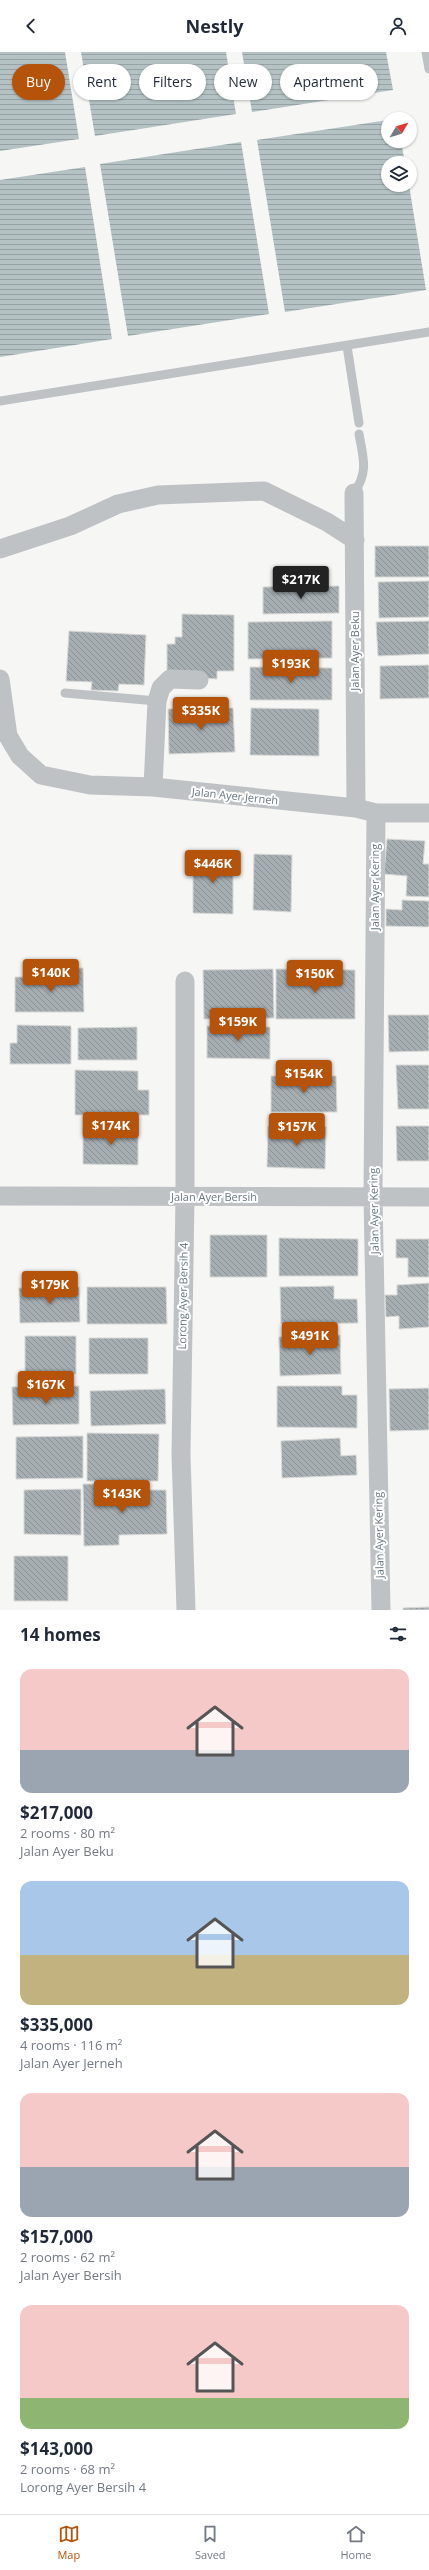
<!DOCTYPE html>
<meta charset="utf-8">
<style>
body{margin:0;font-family:"Open Sans",sans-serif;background:#f6f6f7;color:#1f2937;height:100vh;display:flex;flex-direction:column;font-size:15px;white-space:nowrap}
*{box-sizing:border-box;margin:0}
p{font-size:13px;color:#747a83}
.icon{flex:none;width:22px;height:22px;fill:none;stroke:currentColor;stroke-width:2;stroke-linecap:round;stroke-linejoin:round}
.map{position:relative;height:1558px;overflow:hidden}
.panel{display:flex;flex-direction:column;background:#fff;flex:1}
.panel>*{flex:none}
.guide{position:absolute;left:12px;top:12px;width:405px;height:36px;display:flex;gap:8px}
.needle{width:26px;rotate:52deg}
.fabs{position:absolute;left:381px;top:60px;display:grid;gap:8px}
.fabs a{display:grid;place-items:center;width:36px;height:36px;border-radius:50%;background:#fff;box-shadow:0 1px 3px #0004;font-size:20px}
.price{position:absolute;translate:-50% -34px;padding:0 9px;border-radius:4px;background:#b45309;color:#fff;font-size:13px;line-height:26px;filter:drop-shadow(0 1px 2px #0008)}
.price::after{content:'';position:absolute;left:50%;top:24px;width:12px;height:9px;margin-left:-6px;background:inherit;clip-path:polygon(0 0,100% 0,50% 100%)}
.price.selected{background:#222;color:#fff}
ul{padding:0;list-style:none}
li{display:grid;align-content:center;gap:8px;height:212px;padding:0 20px}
li span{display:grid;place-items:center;height:124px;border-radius:12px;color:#555}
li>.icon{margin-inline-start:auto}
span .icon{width:72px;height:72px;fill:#fffc;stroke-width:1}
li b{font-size:17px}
h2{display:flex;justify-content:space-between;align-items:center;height:48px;padding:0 20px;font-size:17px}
.tag{padding:0 14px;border-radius:18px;background:#fff;box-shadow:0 1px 3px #0004;font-size:14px;line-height:36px}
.tag.selected{background:#b45309;color:#fff}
header{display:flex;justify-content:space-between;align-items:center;height:52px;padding:0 20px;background:#fff;font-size:18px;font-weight:700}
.dock{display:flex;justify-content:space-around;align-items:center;height:56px;border-top:1px solid #e0e1e3;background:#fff;font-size:11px;color:#747a83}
.dock a{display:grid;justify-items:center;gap:2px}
.dock .selected{color:#b45309}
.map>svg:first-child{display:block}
.water{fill:url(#water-rules)}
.building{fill:url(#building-back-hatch);stroke:#d8d8d6}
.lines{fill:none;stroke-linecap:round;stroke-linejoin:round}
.service{stroke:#bec2c5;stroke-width:9}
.minor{stroke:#bec2c5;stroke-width:19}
.labels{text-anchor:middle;stroke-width:4;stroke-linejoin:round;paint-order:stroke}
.street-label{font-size:11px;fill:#687982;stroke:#fff}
</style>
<header><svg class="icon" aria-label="back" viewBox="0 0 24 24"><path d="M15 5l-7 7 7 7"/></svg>Nestly<svg class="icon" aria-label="person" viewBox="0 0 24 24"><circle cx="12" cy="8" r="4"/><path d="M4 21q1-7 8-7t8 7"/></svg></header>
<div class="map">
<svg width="429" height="1558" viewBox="0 0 429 1558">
<defs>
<pattern id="water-rules" width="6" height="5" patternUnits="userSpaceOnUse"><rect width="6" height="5" fill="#b4c2c4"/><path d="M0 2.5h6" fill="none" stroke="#96a2a5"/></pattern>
<pattern id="building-back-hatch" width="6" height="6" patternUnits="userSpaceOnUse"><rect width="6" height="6" fill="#a6aeb2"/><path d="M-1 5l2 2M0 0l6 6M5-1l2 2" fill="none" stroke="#8b9296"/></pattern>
</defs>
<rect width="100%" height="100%" fill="#f6f6f4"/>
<path class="water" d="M0 0H65L79 87 0 99Z
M81 0H226L236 62 95 84Z
M242 0H386L393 38 252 60Z
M388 68V89H401L405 111H388V133H409L426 238 285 260 257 88Z
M241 90 269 262 128 284 100 112Z
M85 115 112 287 0 305V128Z"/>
<path class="building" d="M375 494H429V525H375Z
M429 529V565L379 566 378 530Z
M339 534V561L263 562V535Z
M182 562 234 563V619H217V627L198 626 167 619V592H175V585H182Z
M332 569V606L248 607V570Z
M429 569V602L378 604 376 570Z
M69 579 146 583 144 633 119 632 118 639 91 638 92 630 66 629Z
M429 613V646L380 647V614Z
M250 615 332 616V648H250Z
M233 656 235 700 169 702 168 657Z
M251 656 319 657V704L250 703Z
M387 787 425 789 423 812H429V845L406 844 407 824 384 822Z
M193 801 233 802V862L193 861Z
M254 802 292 803 291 860 253 858Z
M402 848 429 849V875L386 874V857L402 858Z
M62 916H83L84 960H15V925H62Z
M273 917 274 966 204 967 203 918Z
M276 917 355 918V967H276Z
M388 963H429V999L389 1000Z
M17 973 71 974V1012H10V991H17Z
M207 974 270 975V1007L207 1006Z
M137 975V1008H78V976Z
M396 1013H429V1057H398Z
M75 1018 138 1019V1038H149V1063H75Z
M271 1024H336L337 1060H271Z
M268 1074 326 1075 325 1117 267 1115Z
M396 1074H429V1109H397Z
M83 1075H138V1113L83 1112Z
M210 1183H267V1225H210Z
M279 1186 358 1187V1224H279Z
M396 1187H429V1225H408V1206H396Z
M429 1231V1275L399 1277V1264L386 1265 385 1243H397V1233Z
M334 1234V1247H357L358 1271 281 1272 280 1235Z
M79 1235 80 1270 20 1271 19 1236Z
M87 1235H166L167 1272H87Z
M340 1283 341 1322 280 1324 279 1285Z
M25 1284H76V1322H25Z
M89 1286H148V1322H89Z
M79 1334V1372L13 1373 12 1335Z
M277 1334H342V1343H357V1376L277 1375Z
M429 1336V1378L390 1379 389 1337Z
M165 1337 166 1372 91 1374 90 1339Z
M87 1381 159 1382 158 1429H87Z
M83 1384V1426L16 1427V1385Z
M340 1386 341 1404 356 1403 357 1423 282 1426 281 1389Z
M83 1432H116V1438H166L167 1482 119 1483V1493L84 1494Z
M81 1437V1483L24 1482V1438Z
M14 1504H68V1549H14Z
M429 1555V1558H403V1556Z"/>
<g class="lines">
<path class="service" d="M426 0 429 17
M347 294 359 371
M0 349 429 280
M354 441C369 420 363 405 359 382
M65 641 157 649"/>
<path class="minor" d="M354 441 356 756
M0 497 70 474 118 452 158 443 264 439 327 470 355 488
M0 627 8 684 20 704 41 723 90 733 153 735 356 756 376 761H429
M153 735 157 649 161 636 170 627 199 628
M376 761 373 1145 381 1558
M185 929V1145L181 1403 186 1558
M0 1144 429 1145"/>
</g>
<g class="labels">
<g class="street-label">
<text transform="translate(355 599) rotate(-90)" y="4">Jalan Ayer Beku</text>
<text transform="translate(235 744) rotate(6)" y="4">Jalan Ayer Jerneh</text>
<text transform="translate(375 835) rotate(-90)" y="4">Jalan Ayer Kering</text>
<text x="214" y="1149">Jalan Ayer Bersih</text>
<text transform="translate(374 1159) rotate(-91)" y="4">Jalan Ayer Kering</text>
<text transform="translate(183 1244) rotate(-89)" y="4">Lorong Ayer Bersih 4</text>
<text transform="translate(379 1483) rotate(-91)" y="4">Jalan Ayer Kering</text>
</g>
</g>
</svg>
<div class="fabs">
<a><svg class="needle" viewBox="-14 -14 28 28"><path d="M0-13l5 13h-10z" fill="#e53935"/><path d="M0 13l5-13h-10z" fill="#747a83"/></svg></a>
<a><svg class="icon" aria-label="layers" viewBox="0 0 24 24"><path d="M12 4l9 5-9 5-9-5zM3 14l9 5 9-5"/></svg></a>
</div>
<b class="price selected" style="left:301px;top:548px">$217K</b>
<b class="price" style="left:291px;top:632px">$193K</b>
<b class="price" style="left:201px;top:679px">$335K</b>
<b class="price" style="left:213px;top:832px">$446K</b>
<b class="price" style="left:51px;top:941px">$140K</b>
<b class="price" style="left:315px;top:942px">$150K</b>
<b class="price" style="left:238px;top:990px">$159K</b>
<b class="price" style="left:304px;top:1042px">$154K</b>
<b class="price" style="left:111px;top:1094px">$174K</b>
<b class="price" style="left:297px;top:1095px">$157K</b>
<b class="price" style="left:50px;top:1253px">$179K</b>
<b class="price" style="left:310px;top:1304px">$491K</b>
<b class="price" style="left:46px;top:1353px">$167K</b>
<b class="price" style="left:122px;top:1462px">$143K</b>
<div class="guide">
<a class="tag selected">Buy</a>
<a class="tag">Rent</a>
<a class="tag">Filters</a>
<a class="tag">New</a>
<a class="tag">Apartment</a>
</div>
</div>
<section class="panel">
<h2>14 homes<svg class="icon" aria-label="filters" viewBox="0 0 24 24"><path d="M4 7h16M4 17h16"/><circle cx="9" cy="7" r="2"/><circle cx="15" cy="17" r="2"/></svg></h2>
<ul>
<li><span style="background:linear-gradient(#f6c9c9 65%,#9aa5b1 0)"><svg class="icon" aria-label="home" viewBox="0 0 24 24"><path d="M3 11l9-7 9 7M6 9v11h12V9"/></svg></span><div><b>$217,000</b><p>2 rooms · 80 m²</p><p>Jalan Ayer Beku</p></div></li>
<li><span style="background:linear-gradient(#a9c7e8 60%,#c2b280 0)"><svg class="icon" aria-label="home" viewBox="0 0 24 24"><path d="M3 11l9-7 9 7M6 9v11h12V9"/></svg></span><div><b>$335,000</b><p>4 rooms · 116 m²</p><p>Jalan Ayer Jerneh</p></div></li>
<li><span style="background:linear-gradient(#f6c9c9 60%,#9aa5b1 0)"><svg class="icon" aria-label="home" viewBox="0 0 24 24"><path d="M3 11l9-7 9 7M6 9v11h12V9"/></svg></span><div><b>$157,000</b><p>2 rooms · 62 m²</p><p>Jalan Ayer Bersih</p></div></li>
<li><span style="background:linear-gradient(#f6c9c9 75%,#8fb573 0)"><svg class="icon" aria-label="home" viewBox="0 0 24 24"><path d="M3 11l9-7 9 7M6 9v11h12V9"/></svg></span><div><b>$143,000</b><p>2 rooms · 68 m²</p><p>Lorong Ayer Bersih 4</p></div></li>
</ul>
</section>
<nav class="dock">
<a class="selected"><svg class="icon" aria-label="map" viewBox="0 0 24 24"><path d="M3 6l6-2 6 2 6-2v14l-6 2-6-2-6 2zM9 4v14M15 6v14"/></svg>Map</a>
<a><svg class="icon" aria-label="saved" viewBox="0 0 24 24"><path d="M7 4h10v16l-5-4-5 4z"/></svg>Saved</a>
<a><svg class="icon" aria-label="home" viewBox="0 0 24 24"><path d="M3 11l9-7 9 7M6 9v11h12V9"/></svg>Home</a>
</nav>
